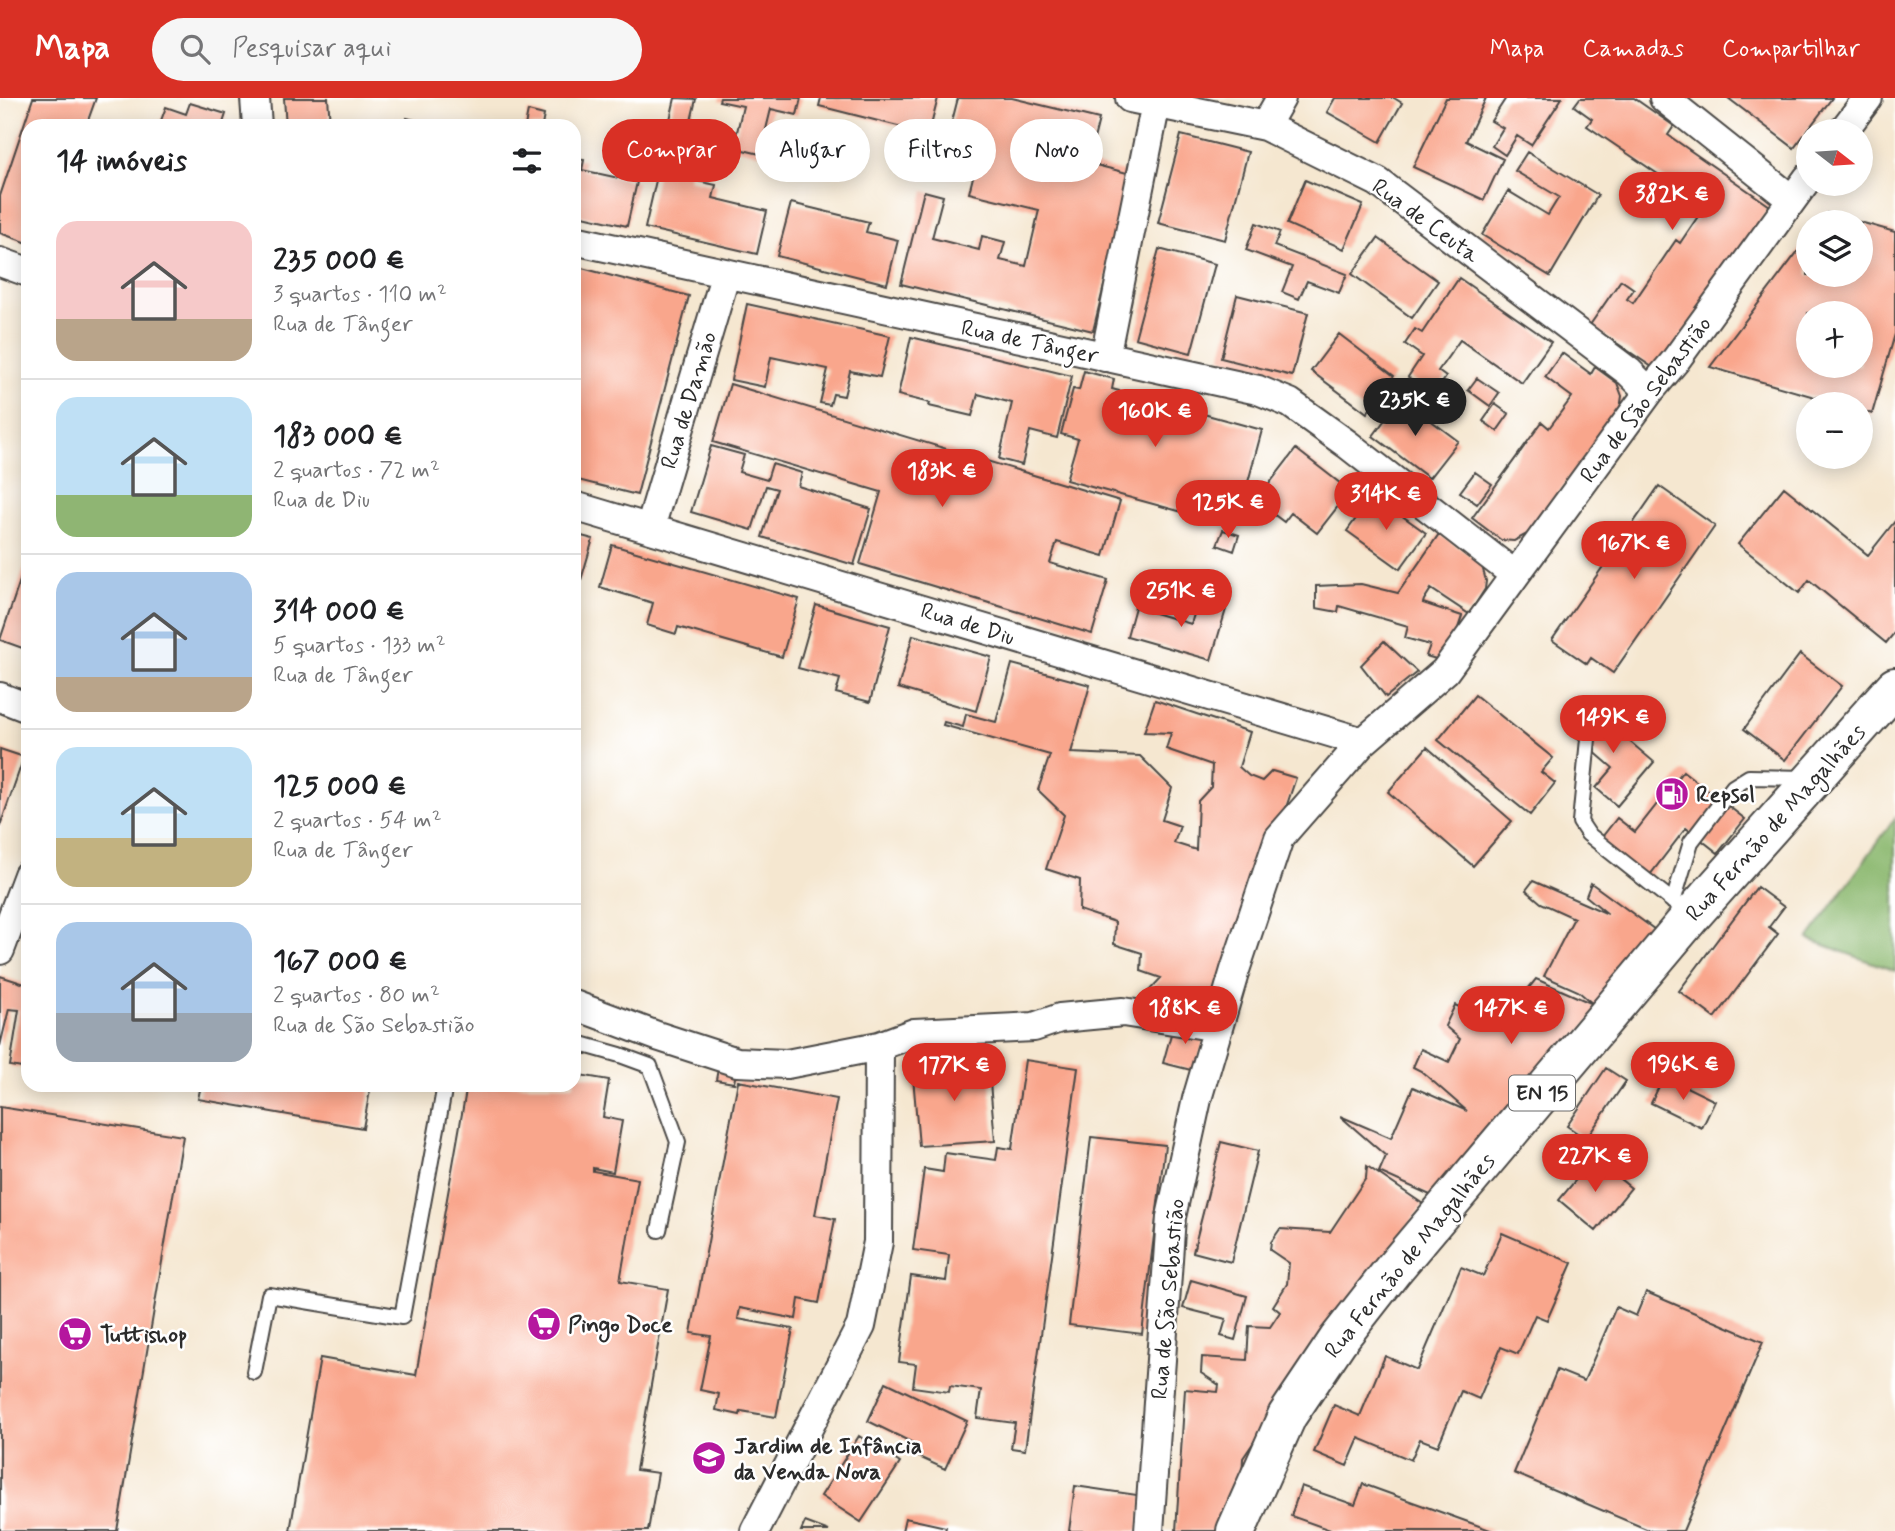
<!DOCTYPE html>
<html lang="pt">
<meta charset="utf-8">
<style>
body{margin:0;font-family:Mynerve,sans-serif;background:#f6f6f6;color:#202124;height:100vh;display:flex;flex-direction:column;font-size:26px;white-space:nowrap}
*{box-sizing:border-box;margin:0}
p{font-size:23px;color:#757577}
.icon{flex:none;width:38px;height:38px;fill:none;stroke:currentColor;stroke-width:2;stroke-linecap:round;stroke-linejoin:round}
.map{position:relative;flex:1;overflow:hidden}
.panel{position:absolute;left:21px;top:21px;width:560px;height:973px;display:flex;flex-direction:column;background:#fff;border-radius:21px;box-shadow:0 4px 18px #0003}
.panel>*{flex:none}
.top-card{position:absolute;left:602px;top:21px;width:665px;height:63px;display:flex;gap:14px}
.needle{width:46px;rotate:107deg}
.fabs{position:absolute;left:1796px;top:21px;display:grid;gap:14px}
.fabs a{display:grid;place-items:center;width:77px;height:77px;border-radius:50%;background:#fff;box-shadow:0 4px 18px #0003;font-size:35px}
.price{position:absolute;translate:-50% -60px;padding:0 16px;border-radius:24px;background:#d93025;color:#fff;font-size:23px;line-height:46px;filter:drop-shadow(0 2px 4px #0008)}
.price::after{content:'';position:absolute;left:50%;top:42px;width:21px;height:16px;margin-left:-10px;background:inherit;clip-path:polygon(0 0,100% 0,50% 100%)}
.price.on{background:#222;color:#fff}
ul{padding:0;list-style:none}
li{display:flex;align-items:center;gap:21px;height:175px;padding:0 35px}
li+li{border-top:2px solid #e0e0e0}
li span{display:grid;place-items:center;flex:none;width:196px;height:140px;border-radius:21px;color:#555}
li>.icon{margin-inline-start:auto}
span .icon{width:84px;height:84px;fill:#fffc;stroke-width:1}
li b{font-size:30px}
h2{display:flex;justify-content:space-between;align-items:center;height:84px;padding:0 35px;font-size:30px}
.chip{padding:0 24px;border-radius:32px;background:#fff;box-shadow:0 4px 18px #0003;font-size:24px;line-height:63px}
.chip.on{background:#d93025;color:#fff}
header{display:flex;align-items:center;gap:42px;box-sizing:border-box;height:98px;padding:0 35px;background:#d93025;color:#fff}
header strong{font-size:33px}
nav{display:flex;gap:38px;margin-inline-start:auto;font-size:24px}
.search{width:490px;height:63px;background:#f6f6f6;display:flex;align-items:center;gap:18px;box-sizing:border-box;padding:0 24px;border-radius:38px;color:#757577;font-size:26px}
.map>svg:first-child{display:block}
.forest{fill:#8db971;stroke:#5c724e;stroke-width:2}
.building{fill:#f9a68c;fill-rule:evenodd}
.lines{fill:none;stroke-linecap:round;stroke-linejoin:round}
.service-casing{stroke:#494744;stroke-width:18}
.minor-casing{stroke:#494744;stroke-width:32}
.primary-casing{stroke:#494744;stroke-width:42}
.service{stroke:#fff;stroke-width:14}
.minor{stroke:#fff;stroke-width:28}
.primary{stroke:#fff;stroke-width:38}
.labels{text-anchor:middle;stroke-width:5;stroke-linejoin:round;paint-order:stroke}
.shield{fill:#fff;stroke:#6b6b6b;stroke-width:2}
.shield-label{font-size:21px;font-weight:bold;fill:#2b2b2b}
.street-label{font-size:23px;fill:#2b2b2b;stroke:#fff}
.poi-label{font-size:23px;font-weight:bold;fill:#2b2b2b;stroke:#fff;text-anchor:start}
</style>
<header>
<strong>Mapa</strong>
<div class="search"><svg class="icon" aria-label="search" viewBox="0 0 24 24"><circle cx="10" cy="10" r="6"/><path d="M15 15l6 6"/></svg>Pesquisar aqui</div>
<nav><a>Mapa</a><a>Camadas</a><a>Compartilhar</a></nav>
</header>
<div class="map">
<svg width="1895" height="1433" viewBox="0 0 1895 1433">
<rect width="100%" height="100%" fill="#fff"/>
<filter id="ink" filterUnits="userSpaceOnUse"><feTurbulence type="fractalNoise" baseFrequency=".0143" numOctaves="2"/><feDisplacementMap in="SourceGraphic" scale="14" xChannelSelector="R" yChannelSelector="G"/><feConvolveMatrix kernelMatrix="1 2 1 2 8 2 1 2 1" color-interpolation-filters="sRGB"/></filter>
<filter id="wash" filterUnits="userSpaceOnUse"><feTurbulence type="fractalNoise" baseFrequency=".00686" numOctaves="4" result="noise"/><feDisplacementMap in="SourceGraphic" scale="28" xChannelSelector="R" yChannelSelector="G"/><feGaussianBlur stdDeviation="1.57" result="paint"/><feColorMatrix in="noise" values="0 0 0 0 0 0 0 0 0 0 0 0 0 0 0 0 0 1.4 0 .05"/><feComposite in="paint" operator="in"/></filter>
<g filter="url(#wash)">
<rect width="100%" height="100%" fill="#f5e7d0"/>
<path class="forest" d="M1895 720V873L1808 841Z"/>
<g id="blocks">
<path class="building" d="M33 0H96L86 28H28V145L0 135V98Z
M284 0H328L330 25 286 28Z
M675 0 696 1 691 23 737 34 743 8 719 3 720 0H801L797 17 771 11 760 56 697 41 688 81 716 87 713 100 767 113 757 156 645 130Z
M821 0H938L922 63 895 57 902 29 819 8Z
M958 0H1012L1099 21 1088 65 1131 76 1093 233 901 186 924 93 943 98 932 140 979 152 982 138 1005 144 1000 162 1026 168 1039 112 969 95 979 55 946 47Z
M1335 0H1394L1402 5 1380 44 1327 14Z
M1446 0H1486L1466 43 1503 61 1484 102 1413 69Z
M1506 0H1562L1531 47 1517 38 1505 57 1492 48 1503 30 1491 23Z
M1580 0H1634L1674 28 1668 37 1770 108 1658 273 1590 227 1621 182 1634 191 1627 201 1633 205 1676 142 1680 145 1705 108 1587 28 1592 21 1574 8Z
M1728 0H1832L1794 50Z
M190 5 226 16 222 28H159L166 9 186 16Z
M528 13 544 17 542 28H525Z
M407 20 426 25 425 28H405Z
M1181 37 1248 54 1225 142 1158 125Z
M1527 54 1598 97 1550 178 1482 137 1508 93 1548 117 1559 99 1515 73Z
M574 60 584 62 582 72 637 84 627 128 574 116Z
M1305 82 1363 107 1344 151 1287 126Z
M791 105 869 124 866 134 898 142 887 186 777 158Z
M1827 115 1857 124H1819Z
M1860 124 1895 134V236L1872 316 1860 312V306H1839L1710 269 1808 140V177H1860ZM1808 215H1860V268H1808Z
M1256 125 1280 134 1274 148 1347 176 1339 195 1307 183 1299 201 1282 194 1292 169 1246 152Z
M1378 140 1438 183 1412 220 1352 176Z
M1159 151 1215 166 1191 255 1135 240Z
M574 168 689 198 637 397 574 381Z
M1459 180 1551 244 1522 285 1460 242 1438 273 1446 279 1434 297 1408 279 1422 258 1405 246 1415 231 1422 235Z
M1237 197 1308 215 1292 278 1221 260Z
M747 206 890 238 880 279 850 273 844 298 833 296 830 307 820 305 828 271 771 259 765 289 731 282Z
M1339 236 1394 278 1367 315 1311 273Z
M911 239 1072 278 1057 340 1030 333 1022 367 999 361 1012 305 978 296 972 318 929 308 930 305 898 297Z
M1562 255 1591 276 1595 269 1617 285 1622 298 1620 311 1529 435 1514 443 1501 442 1472 420 1542 324 1549 330 1572 299 1545 279Z
M1084 273 1114 281 1112 291 1262 332 1244 399 1213 390 1204 420 1066 382 1078 341 1061 336 1073 291 1079 292Z
M1477 280 1499 295 1490 308 1468 292Z
M730 286 1120 403 1104 458 1057 444 1050 465 1108 482 1092 536 860 466 881 394 713 344Z
M1401 300 1458 343 1429 380 1373 338Z
M1495 306 1509 316 1497 333 1483 323Z
M711 348 744 357 739 374 767 382 772 366 802 375 798 388 871 411 854 467 762 439 777 391 766 388 752 432 691 414Z
M1296 351 1350 393 1317 435 1291 415 1284 424 1256 403Z
M1475 374 1492 386 1477 406 1460 394Z
M1659 388 1715 428 1613 575 1591 560 1587 566 1552 542Z
M1784 389 1868 457 1895 423V534L1886 545 1809 482 1799 495 1738 446Z
M1373 397 1426 435 1400 471 1347 433Z
M1223 432 1239 437 1234 453 1217 447Z
M574 436 593 441 581 482 574 480Z
M1439 436 1477 462 1482 468 1486 483 1485 491 1469 516 1431 491 1424 502 1423 505 1462 518 1450 554 1443 563 1426 558 1430 547 1405 540 1408 528 1339 508 1338 514 1316 510V488L1361 486 1398 495Z
M612 447 799 501 782 559 678 529 676 536 647 527 653 505 600 489Z
M28 459V552L0 542Z
M1199 500 1227 508 1211 562 1127 538 1135 509 1191 526Z
M816 507 890 528 870 604 836 595 840 581 798 570Z
M913 537 991 559 976 613 898 590Z
M1384 543 1417 574 1386 599 1361 567Z
M1800 556 1842 588 1785 662 1744 631Z
M1012 566 1090 587 1071 655 1140 658 1172 690 1162 722 1180 728 1174 745 1196 752 1198 703 1211 689 1212 667 1166 651 1171 635 1144 634 1155 602 1250 634 1239 669 1249 678 1262 683 1272 673 1296 680 1215 919 1146 896 1161 880 1141 873 1142 855 1114 846 1115 824 1079 812 1080 782 1046 771 1064 717 1038 692 1050 657 943 627 944 624 963 629 966 616 996 624Z
M1475 597 1553 660 1541 674 1555 685 1530 717 1438 642Z
M1589 609 1654 664 1617 708 1596 690 1613 670 1570 633Z
M1427 649 1512 723 1473 768 1388 694Z
M0 651 24 659 0 728Z
M1683 673 1745 721 1718 755 1686 730 1643 786 1595 748 1617 720 1635 734Z
M1533 783 1608 816 1586 798 1591 785 1662 837 1439 1101 1379 1074 1386 1058 1340 1018 1391 1040 1413 989 1467 1013 1421 973 1413 969 1421 951 1449 964 1460 941 1445 928 1455 907 1499 927 1536 881 1593 906 1578 893 1544 878 1574 820 1541 805 1526 792Z
M1757 789 1784 809 1769 829 1778 836 1715 920 1679 893Z
M0 878 28 887V971L10 968 19 912 9 911 0 948Z
M1175 922 1207 931 1195 973 1163 965Z
M988 961 995 1043 919 1048 912 967Z
M1025 962 1078 970 1025 1352 1011 1350 1015 1325 977 1320 981 1292 950 1288 949 1294 913 1289 916 1266 899 1264 911 1178 946 1183 949 1157 913 1152 924 1071 943 1074 945 1055 996 1062 998 1049 1012 1051Z
M719 965 737 969 734 985 716 982Z
M1606 970 1626 983 1586 1041 1567 1028Z
M574 976 609 982 603 1019 622 1023 613 1074 593 1070V1073L638 1081 620 1183 668 1191 636 1372 658 1375 648 1433H290L320 1260 416 1277 467 987H574Z
M1664 978 1715 1003 1702 1030 1651 1005Z
M738 983 837 1001 815 1117 835 1121 819 1205 799 1201 796 1221 740 1210 738 1221 793 1231 776 1319 741 1313 740 1317 716 1312 719 1296 700 1292 711 1238 691 1235Z
M201 987H371L363 1030 198 1001Z
M0 1009 183 1038 117 1433H0Z
M1091 1039 1165 1047 1142 1236 1069 1227Z
M1221 1044 1258 1053 1231 1164 1193 1154Z
M1594 1060 1631 1090 1596 1133 1559 1102Z
M1367 1068 1423 1106 1350 1215 1351 1200 1243 1360 1241 1403 1221 1433H1176L1185 1291 1218 1294 1219 1287 1201 1275 1202 1259 1247 1262 1249 1228 1270 1229 1280 1214 1273 1208 1287 1186 1289 1165 1270 1152 1271 1144 1280 1131 1330 1134 1366 1080Z
M1502 1135 1572 1165 1547 1222 1535 1217 1518 1256 1501 1249 1479 1301 1461 1293 1438 1348 1420 1341 1411 1362 1359 1340 1347 1368 1314 1354 1334 1307 1360 1318 1385 1258 1417 1272 1461 1169 1483 1178Z
M1191 1182 1247 1198 1235 1242 1221 1238 1226 1221 1183 1210Z
M1646 1194 1763 1244 1683 1433H1651L1514 1375 1557 1272 1584 1283 1616 1209 1636 1218Z
M886 1284 967 1323 945 1371 908 1354 913 1345 868 1323Z
M859 1338 900 1365 861 1424 821 1398Z
M1363 1386 1493 1433H1333L1291 1418 1301 1388 1355 1407Z
M1075 1388 1144 1398 1138 1433H1069Z
M905 1420 946 1429 945 1433H902Z
M805 1424 829 1433H801Z"/>
</g>
</g>
<g filter="url(#ink)">
<use href="#blocks" fill-opacity="0" stroke="#494744" stroke-width="2"/>
<g class="lines">
<g class="service-casing">
<path id="service" d="M1588 641 1580 724 1588 736 1690 817
M1673 804 1691 744 1733 689 1749 679 1806 680
M574 944 620 957 650 968 678 1044 659 1132
M254 1274 269 1197 402 1219 445 987"/>
</g>
<g class="minor-casing">
<path id="minor" d="M255 0 257 28
M1130 0 1265 28 1378 84 1629 274 1649 294
M1664 0 1791 101
M1265 28 1281 0
M1843 33 1868 0
M574 142 1258 292 1290 305 1347 346 1515 477
M0 164 28 174
M1105 259 1156 5
M574 408 1363 644
M650 430 726 175
M0 599 28 610
M0 852 28 777
M574 907 657 938 737 964 787 966 879 948 914 935 1034 929 1060 920 1123 914 1218 929
M755 1433 861 1228 878 1144 879 948
M1149 1433 1171 1119 1197 1001 1235 872 1279 740 1363 644 1445 573 1649 294 1675 263 1808 80"/>
</g>
<g class="primary-casing">
<path id="primary" d="M1236 1433 1287 1318 1338 1242 1392 1173 1691 818 1895 589"/>
</g>
<use href="#service" class="service"/>
<use href="#minor" class="minor"/>
<use href="#primary" class="primary"/>
</g>
</g>
<defs>
<g id="fuel-disc" transform="scale(1.75)"><circle r="9.5" fill="#b5179e" stroke="#fff"/><path d="M-5.5-6h7V0h2V4h1.3V-2.5L3-4.5l.8-.8L6-3V5H2.5V1h-1V6h-7ZM-4.2-4.7v3.2H.2V-4.7Z" fill="#fff"/></g>
<g id="supermarket-disc" transform="scale(1.75)"><circle r="9.5" fill="#b5179e" stroke="#fff"/><path d="M-6-5.5h2.5l.6 2H6L4.5 2H-2.5L-4.4-4H-6ZM-1.5 3.2a1.3 1.3 0 1 0 .1 0ZM3 3.2a1.3 1.3 0 1 0 .1 0Z" fill="#fff"/></g>
<g id="school-disc" transform="scale(1.75)"><circle r="9.5" fill="#b5179e" stroke="#fff"/><path d="M0-5L7-2L0 1L-7-2ZM-4 1L0 2.5L4 1V4Q0 6-4 4Z" fill="#fff"/></g>
</defs>
<g fill-rule="evenodd">
<use href="#fuel-disc" x="1672" y="696"/>
<use href="#supermarket-disc" x="544" y="1226"/>
<use href="#supermarket-disc" x="75" y="1236"/>
<use href="#school-disc" x="709" y="1360"/>
</g>
<g class="labels">
<rect class="shield" x="1509" y="977.5" width="66" height="35" rx="5"/>
<g class="shield-label">
<text x="1542" y="1002">EN 15</text>
</g>
<g class="street-label">
<text transform="translate(1426 122) rotate(36)" y="8">Rua de Ceuta</text>
<text transform="translate(1030 243) rotate(12)" y="8">Rua de Tânger</text>
<text transform="translate(1645 301) rotate(-53)" y="8">Rua de São Sebastião</text>
<text transform="translate(688 302) rotate(-73)" y="8">Rua de Damão</text>
<text transform="translate(968 525) rotate(17)" y="8">Rua de Diu</text>
<text transform="translate(1775 724) rotate(-48)" y="8">Rua Fernão de Magalhães</text>
<text transform="translate(1409 1157) rotate(-51)" y="8">Rua Fernão de Magalhães</text>
<text transform="translate(1167 1201) rotate(-85)" y="8">Rua de São Sebastião</text>
</g>
<g class="poi-label">
<text x="1696" y="704">Repsol</text>
<text x="568" y="1234">Pingo Doce</text>
<text x="100" y="1244">Tuttishop</text>
<text x="734" y="1355">Jardim de Infância<tspan x="734" dy="26">da Venda Nova</tspan></text>
</g>
</g>
</svg>
<div class="fabs">
<a><svg class="needle" viewBox="-14 -14 28 28"><path d="M0-13l5 13h-10z" fill="#e53935"/><path d="M0 13l5-13h-10z" fill="#757577"/></svg></a>
<a><svg class="icon" aria-label="layers" viewBox="0 0 24 24"><path d="M12 4l9 5-9 5-9-5zM3 14l9 5 9-5"/></svg></a>
<a>+</a>
<a>−</a>
</div>
<b class="price" style="left:1672px;top:134px">382K €</b>
<b class="price on" style="left:1415px;top:340px">235K €</b>
<b class="price" style="left:1155px;top:351px">160K €</b>
<b class="price" style="left:942px;top:411px">183K €</b>
<b class="price" style="left:1386px;top:434px">314K €</b>
<b class="price" style="left:1228px;top:442px">125K €</b>
<b class="price" style="left:1634px;top:483px">167K €</b>
<b class="price" style="left:1181px;top:531px">251K €</b>
<b class="price" style="left:1613px;top:657px">149K €</b>
<b class="price" style="left:1185px;top:948px">188K €</b>
<b class="price" style="left:1511px;top:948px">147K €</b>
<b class="price" style="left:1683px;top:1004px">196K €</b>
<b class="price" style="left:954px;top:1005px">177K €</b>
<b class="price" style="left:1595px;top:1096px">227K €</b>
<div class="top-card">
<a class="chip on">Comprar</a>
<a class="chip">Alugar</a>
<a class="chip">Filtros</a>
<a class="chip">Novo</a>
</div>
<section class="panel">
<h2>14 imóveis<svg class="icon" aria-label="filters" viewBox="0 0 24 24"><path d="M4 7h16M4 17h16"/><circle cx="9" cy="7" r="2"/><circle cx="15" cy="17" r="2"/></svg></h2>
<ul>
<li><span style="background:linear-gradient(#f6c9c9 70%,#b9a48a 0)"><svg class="icon" aria-label="home" viewBox="0 0 24 24"><path d="M3 11l9-7 9 7M6 9v11h12V9"/></svg></span><div><b>235 000 €</b><p>3 quartos · 110 m²</p><p>Rua de Tânger</p></div></li>
<li><span style="background:linear-gradient(#bfe0f5 70%,#8fb573 0)"><svg class="icon" aria-label="home" viewBox="0 0 24 24"><path d="M3 11l9-7 9 7M6 9v11h12V9"/></svg></span><div><b>183 000 €</b><p>2 quartos · 72 m²</p><p>Rua de Diu</p></div></li>
<li><span style="background:linear-gradient(#a9c7e8 75%,#b9a48a 0)"><svg class="icon" aria-label="home" viewBox="0 0 24 24"><path d="M3 11l9-7 9 7M6 9v11h12V9"/></svg></span><div><b>314 000 €</b><p>5 quartos · 133 m²</p><p>Rua de Tânger</p></div></li>
<li><span style="background:linear-gradient(#bfe0f5 65%,#c2b280 0)"><svg class="icon" aria-label="home" viewBox="0 0 24 24"><path d="M3 11l9-7 9 7M6 9v11h12V9"/></svg></span><div><b>125 000 €</b><p>2 quartos · 54 m²</p><p>Rua de Tânger</p></div></li>
<li><span style="background:linear-gradient(#a9c7e8 65%,#9aa5b1 0)"><svg class="icon" aria-label="home" viewBox="0 0 24 24"><path d="M3 11l9-7 9 7M6 9v11h12V9"/></svg></span><div><b>167 000 €</b><p>2 quartos · 80 m²</p><p>Rua de São Sebastião</p></div></li>
</ul>
</section>
</div>
